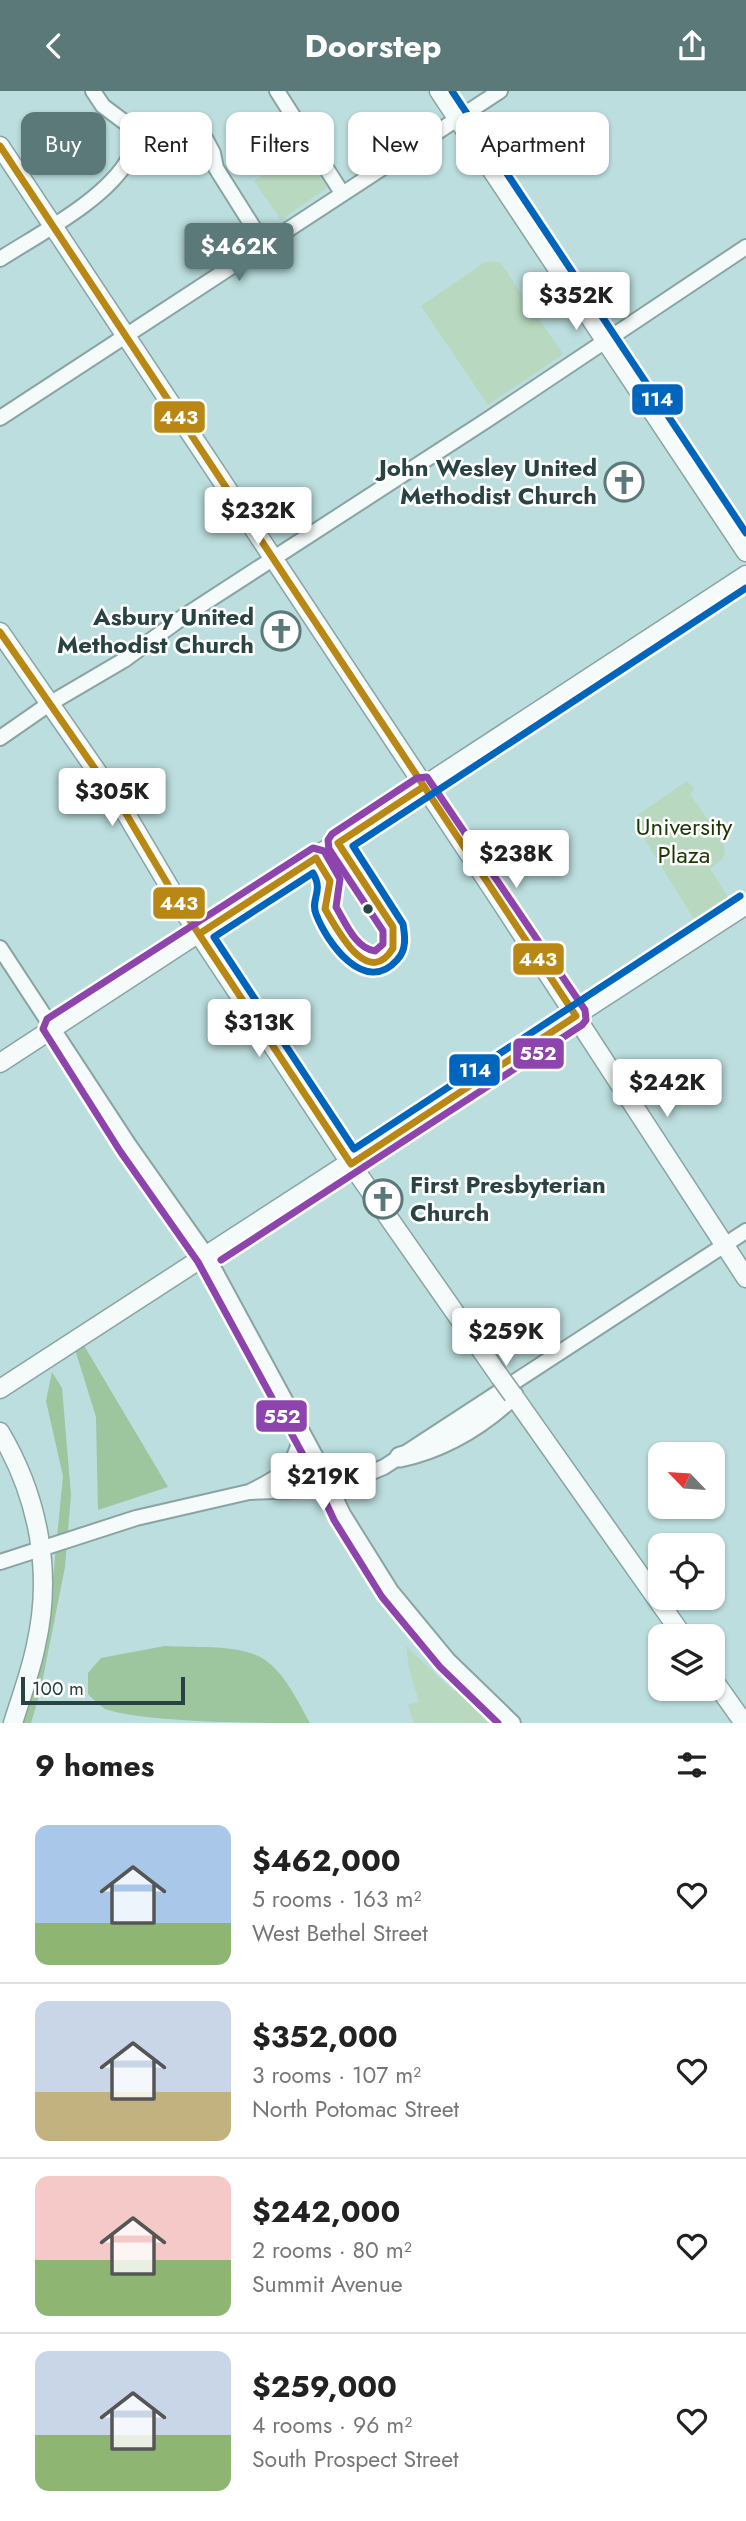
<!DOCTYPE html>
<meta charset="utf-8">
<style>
body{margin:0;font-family:Jost,sans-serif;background:#f2f2f2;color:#222;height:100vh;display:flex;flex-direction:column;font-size:26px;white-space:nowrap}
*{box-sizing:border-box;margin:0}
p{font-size:23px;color:#767676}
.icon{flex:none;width:38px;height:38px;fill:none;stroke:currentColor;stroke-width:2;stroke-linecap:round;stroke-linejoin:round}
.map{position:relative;height:1632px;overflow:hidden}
.panel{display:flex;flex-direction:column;background:#fff;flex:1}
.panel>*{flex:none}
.top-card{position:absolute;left:21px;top:21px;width:705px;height:63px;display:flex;gap:14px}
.needle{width:46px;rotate:295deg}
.buttons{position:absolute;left:648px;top:1351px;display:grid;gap:14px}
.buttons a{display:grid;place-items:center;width:77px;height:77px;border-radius:14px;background:#fff;box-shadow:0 2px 5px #0004;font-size:35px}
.scale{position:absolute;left:21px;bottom:18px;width:164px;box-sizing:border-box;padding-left:7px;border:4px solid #294242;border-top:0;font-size:19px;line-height:24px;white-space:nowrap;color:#294242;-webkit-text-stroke:5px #fff;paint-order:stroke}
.price{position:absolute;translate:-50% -60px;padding:0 16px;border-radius:7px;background:#fff;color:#222;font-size:23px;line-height:46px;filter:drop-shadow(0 2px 4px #0008)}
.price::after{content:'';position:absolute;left:50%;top:42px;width:21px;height:16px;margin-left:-10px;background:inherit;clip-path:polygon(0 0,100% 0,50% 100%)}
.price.active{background:#5c7979;color:#fff}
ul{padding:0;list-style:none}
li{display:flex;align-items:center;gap:21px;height:175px;padding:0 35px}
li+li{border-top:2px solid #e0e0e0}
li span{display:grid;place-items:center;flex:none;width:196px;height:140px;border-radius:14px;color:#555}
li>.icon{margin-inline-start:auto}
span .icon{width:84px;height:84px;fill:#fffc;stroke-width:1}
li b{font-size:30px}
h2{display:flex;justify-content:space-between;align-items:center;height:84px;padding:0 35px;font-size:30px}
.tag{padding:0 24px;border-radius:14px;background:#fff;box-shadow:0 2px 5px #0004;font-size:24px;line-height:63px}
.tag.active{background:#5c7979;color:#fff}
header{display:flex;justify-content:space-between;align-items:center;height:91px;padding:0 35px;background:#5c7979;color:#fff;font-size:32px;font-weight:700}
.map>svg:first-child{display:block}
.green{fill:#b8d8bf}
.forest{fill:#9dc59e}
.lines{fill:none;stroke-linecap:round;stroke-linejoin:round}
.minor-casing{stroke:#89a4a3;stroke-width:18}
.major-casing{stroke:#89a4a3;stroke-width:21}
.highway-casing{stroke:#89a4a3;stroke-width:23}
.minor{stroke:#f5fafa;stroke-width:14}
.major{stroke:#f5fafa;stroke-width:18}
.highway{stroke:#f5fafa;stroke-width:19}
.major-bridge-casing{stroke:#89a4a3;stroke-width:21;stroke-linecap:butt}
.major-bridge{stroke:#f5fafa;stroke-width:18}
.bus-1-casing{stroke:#fff;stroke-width:12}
.bus-2-casing{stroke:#fff;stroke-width:12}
.bus-3-casing{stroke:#fff;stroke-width:12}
.bus-1{stroke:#b98814;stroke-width:7}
.bus-2{stroke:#8e44ad;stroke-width:7}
.bus-3{stroke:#0065bd;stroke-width:7}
.bus-dot{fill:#294242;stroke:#fff;stroke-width:2.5}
.labels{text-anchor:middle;stroke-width:5;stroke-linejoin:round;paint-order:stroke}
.poi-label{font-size:24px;font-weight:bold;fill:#294242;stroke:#fff;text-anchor:end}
.park-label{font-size:24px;fill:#1a3804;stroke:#fff}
.line-badge{stroke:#fff;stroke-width:2.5}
.badge-label{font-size:19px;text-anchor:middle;font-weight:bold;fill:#fff}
</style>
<header><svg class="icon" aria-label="back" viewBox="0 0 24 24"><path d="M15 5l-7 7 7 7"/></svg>Doorstep<svg class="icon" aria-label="share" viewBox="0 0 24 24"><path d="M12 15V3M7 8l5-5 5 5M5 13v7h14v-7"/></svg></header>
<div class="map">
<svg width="746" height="1632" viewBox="0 0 746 1632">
<rect width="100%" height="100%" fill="#bcdede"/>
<path class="green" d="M301 58 328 96 281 129 254 90Z
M485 171H500L563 263 488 314 421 215Z
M687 690 694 698 690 703 723 750 725 764 721 769 710 778 731 811 697 833 632 728Z
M406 1555 453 1600 456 1599 490 1632H414L408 1614 419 1611 409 1577Z"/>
<path class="forest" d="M82 1251 168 1396 98 1419 96 1326 74 1255Z
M52 1281 62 1297 71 1404 65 1476 40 1602 31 1632H17L53 1487 63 1385 46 1310Z
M165 1555C192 1557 239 1553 262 1567 284 1580 298 1611 310 1632 260 1632 146 1632 105 1618 99 1614 93 1608 88 1603V1582L101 1567Z"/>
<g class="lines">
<g class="minor-casing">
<path id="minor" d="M93 0 103 15 123 30 139 36 167 31 187 37 205 47 213 62 216 77 265 155
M277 0 342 102
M0 168C39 143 107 108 129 67 134 58 136 46 139 36
M0 327 500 0
M0 647 49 613 124 569 183 526 487 329 746 156
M0 857 129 1054 207 1165 317 1368 343 1423 391 1500 448 1569 513 1632
M251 1400C284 1384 294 1377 302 1341
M0 1471 136 1427 249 1401 331 1398 384 1376 746 1140"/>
</g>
<g class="major-casing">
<path id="major" d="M439 0 746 461
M0 55 501 811 746 1187
M0 541 125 721 183 819 351 1073 500 1286
M0 972 746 484
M0 1298 746 814
M513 1304 683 1545
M0 1341C38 1405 53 1480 36 1554 31 1580 21 1606 13 1632
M712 1587 744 1632"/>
</g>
<g class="highway-casing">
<path id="highway" d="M400 1366C442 1357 481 1334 513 1304"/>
</g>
<use href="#minor" class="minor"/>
<use href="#major" class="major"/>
<use href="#highway" class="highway"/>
<g class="major-bridge-casing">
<path id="major-bridge" d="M500 1286 513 1304"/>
</g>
<use href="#major-bridge" class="major-bridge"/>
<g class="bus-1-casing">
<path id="bus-1" d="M0 55 576 925 351 1073 183 819 125 721 0 541
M199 843 316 767 330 790 325 818C337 838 368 899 393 857V836L338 752 423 696"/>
</g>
<g class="bus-2-casing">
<path id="bus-2" d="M221 1169 582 934 586 929 585 919 427 686 417 687 332 743 328 749 329 758 383 840V853L375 860C356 858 345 831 336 816L340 788 324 760 313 757 47 928 43 938 120 1060 198 1171 308 1373 334 1429 382 1506 440 1576 498 1632"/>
</g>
<g class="bus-3-casing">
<path id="bus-3" d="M452 0 746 442
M740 805 354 1058 214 846 313 782C324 801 310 808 316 823 327 852 365 905 397 869 407 859 405 845 403 833L353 755 746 497"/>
</g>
<use href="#bus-1" class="bus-1"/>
<use href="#bus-2" class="bus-2"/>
<use href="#bus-3" class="bus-3"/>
</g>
<defs>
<g id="church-ring" transform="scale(2.0125)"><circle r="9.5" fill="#fff" stroke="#5c7979" stroke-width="1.5"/><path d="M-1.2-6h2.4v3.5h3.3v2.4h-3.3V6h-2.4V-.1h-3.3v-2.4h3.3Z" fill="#5c7979"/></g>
</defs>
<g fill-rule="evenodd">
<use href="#church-ring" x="624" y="391"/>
<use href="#church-ring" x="281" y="540"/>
<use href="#church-ring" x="383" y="1108"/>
</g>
<circle class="bus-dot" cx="368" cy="818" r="6"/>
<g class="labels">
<g class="poi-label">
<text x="597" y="385">John Wesley United<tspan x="597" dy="28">Methodist Church</tspan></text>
<text x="254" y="534">Asbury United<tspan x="254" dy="28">Methodist Church</tspan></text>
<text x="410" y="1102" text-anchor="start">First Presbyterian<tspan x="410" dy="28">Church</tspan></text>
</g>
<g class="park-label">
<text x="684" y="744">University<tspan x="684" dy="28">Plaza</tspan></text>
</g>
</g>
<g class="line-badge">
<rect x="631" y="292" width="53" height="33" rx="7" fill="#0065bd"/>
<rect x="153" y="309" width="53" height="34" rx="7" fill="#b98814"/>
<rect x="152" y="795" width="54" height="34" rx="7" fill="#b98814"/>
<rect x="512" y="851" width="53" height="34" rx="7" fill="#b98814"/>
<rect x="512" y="946" width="53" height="33" rx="7" fill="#8e44ad"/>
<rect x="448" y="962" width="53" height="34" rx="7" fill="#0065bd"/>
<rect x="255" y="1308" width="53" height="34" rx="7" fill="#8e44ad"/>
</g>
<g class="badge-label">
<text x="657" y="315">114</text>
<text x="179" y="333">443</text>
<text x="179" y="819">443</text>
<text x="538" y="875">443</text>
<text x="538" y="969">552</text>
<text x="475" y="986">114</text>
<text x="282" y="1332">552</text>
</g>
</svg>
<div class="buttons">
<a><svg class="needle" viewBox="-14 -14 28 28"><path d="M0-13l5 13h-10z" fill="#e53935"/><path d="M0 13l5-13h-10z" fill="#767676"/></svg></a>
<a><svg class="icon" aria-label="locate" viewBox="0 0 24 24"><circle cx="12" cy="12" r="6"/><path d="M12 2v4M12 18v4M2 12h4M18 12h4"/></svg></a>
<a><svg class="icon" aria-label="layers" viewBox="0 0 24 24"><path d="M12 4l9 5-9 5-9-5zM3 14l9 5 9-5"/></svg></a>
</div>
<div class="scale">100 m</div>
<b class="price active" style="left:239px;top:192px">$462K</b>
<b class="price" style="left:576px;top:241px">$352K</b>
<b class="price" style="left:258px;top:456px">$232K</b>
<b class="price" style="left:112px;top:737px">$305K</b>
<b class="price" style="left:516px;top:799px">$238K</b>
<b class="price" style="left:259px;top:968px">$313K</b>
<b class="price" style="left:667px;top:1028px">$242K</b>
<b class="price" style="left:506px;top:1277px">$259K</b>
<b class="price" style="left:323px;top:1422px">$219K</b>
<div class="top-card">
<a class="tag active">Buy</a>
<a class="tag">Rent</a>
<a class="tag">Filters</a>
<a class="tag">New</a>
<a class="tag">Apartment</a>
</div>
</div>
<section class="panel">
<h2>9 homes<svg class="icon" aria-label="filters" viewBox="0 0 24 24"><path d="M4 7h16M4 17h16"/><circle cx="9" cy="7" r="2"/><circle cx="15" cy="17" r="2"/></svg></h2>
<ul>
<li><span style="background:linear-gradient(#a9c7e8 70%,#8fb573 0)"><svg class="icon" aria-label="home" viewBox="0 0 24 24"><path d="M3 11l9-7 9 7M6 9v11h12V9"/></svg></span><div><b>$462,000</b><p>5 rooms · 163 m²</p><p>West Bethel Street</p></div><svg class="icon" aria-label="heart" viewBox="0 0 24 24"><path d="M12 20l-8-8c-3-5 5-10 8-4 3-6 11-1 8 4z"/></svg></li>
<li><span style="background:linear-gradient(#c9d6e8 65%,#c2b280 0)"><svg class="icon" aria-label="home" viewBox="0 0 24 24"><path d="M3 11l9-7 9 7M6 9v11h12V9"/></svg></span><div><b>$352,000</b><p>3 rooms · 107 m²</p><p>North Potomac Street</p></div><svg class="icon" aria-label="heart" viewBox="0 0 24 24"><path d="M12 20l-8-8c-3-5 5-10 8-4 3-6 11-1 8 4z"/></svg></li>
<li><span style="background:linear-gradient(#f6c9c9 60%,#8fb573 0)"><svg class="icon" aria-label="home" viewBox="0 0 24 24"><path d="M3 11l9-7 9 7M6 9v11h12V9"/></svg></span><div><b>$242,000</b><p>2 rooms · 80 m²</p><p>Summit Avenue</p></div><svg class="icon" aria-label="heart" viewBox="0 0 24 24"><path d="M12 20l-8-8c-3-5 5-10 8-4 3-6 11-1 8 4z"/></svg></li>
<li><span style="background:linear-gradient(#c9d6e8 60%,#8fb573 0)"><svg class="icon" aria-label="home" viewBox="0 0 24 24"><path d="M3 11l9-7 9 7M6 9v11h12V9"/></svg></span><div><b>$259,000</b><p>4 rooms · 96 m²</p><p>South Prospect Street</p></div><svg class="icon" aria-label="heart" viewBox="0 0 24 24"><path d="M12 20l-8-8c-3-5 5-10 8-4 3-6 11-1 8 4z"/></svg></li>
</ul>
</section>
